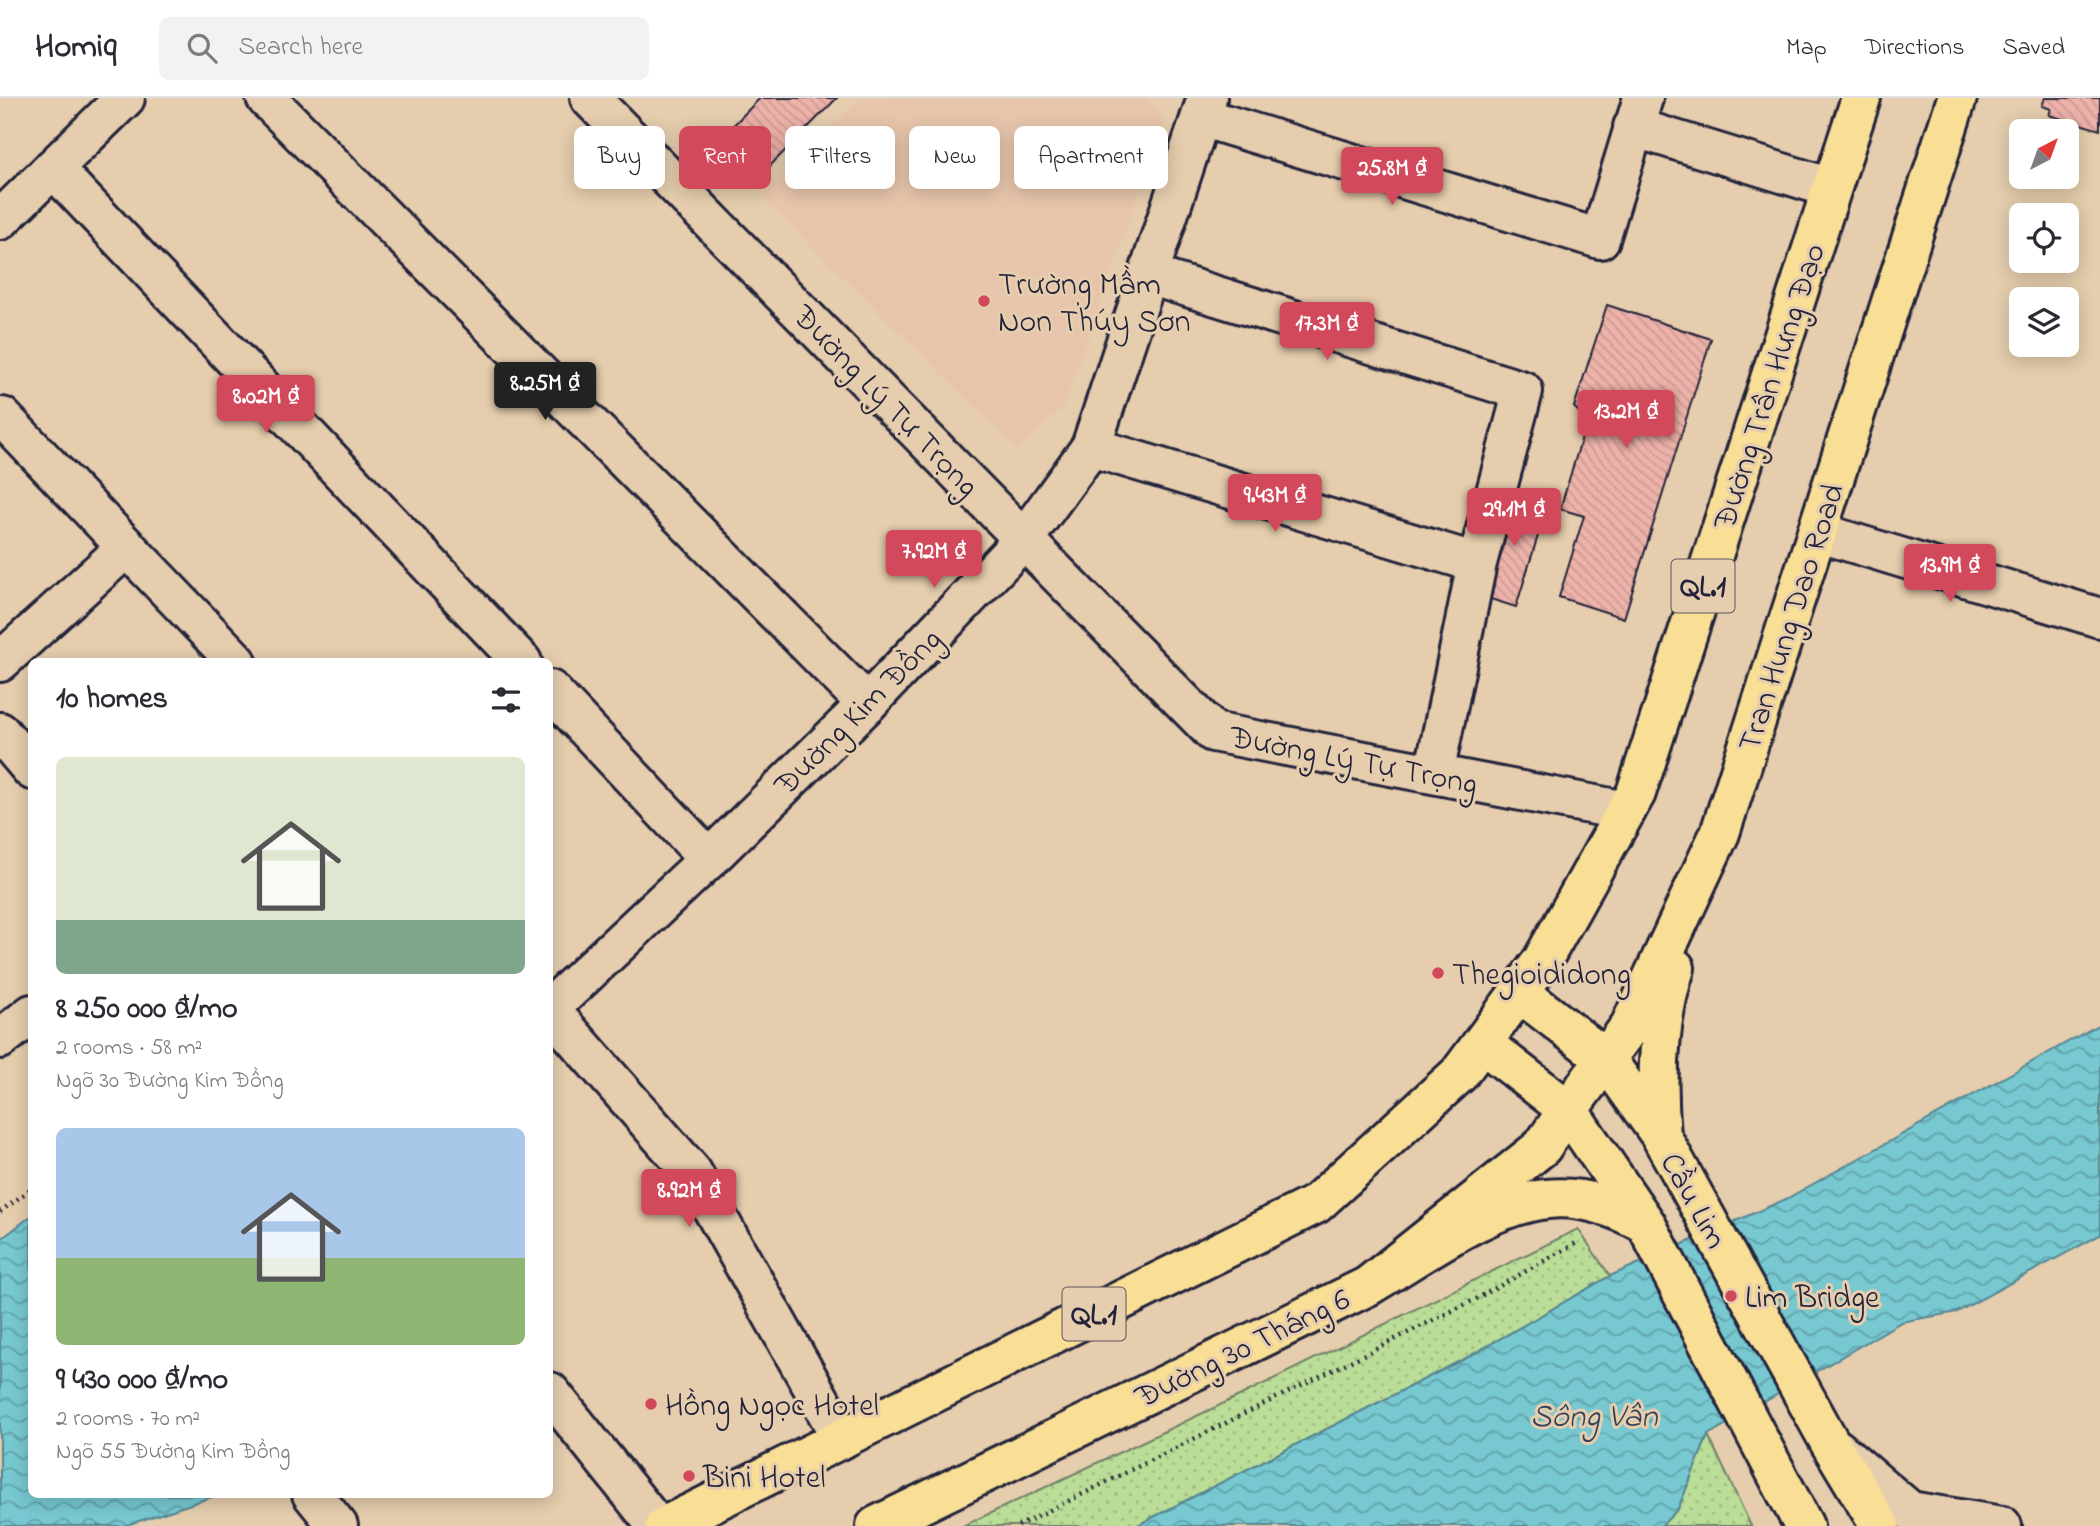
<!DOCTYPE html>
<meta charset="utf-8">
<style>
body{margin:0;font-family:"Indie Flower",sans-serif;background:#f2f2f3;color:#2b2b33;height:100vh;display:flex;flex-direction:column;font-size:26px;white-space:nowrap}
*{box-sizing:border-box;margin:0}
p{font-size:23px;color:#7c7c81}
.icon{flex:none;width:38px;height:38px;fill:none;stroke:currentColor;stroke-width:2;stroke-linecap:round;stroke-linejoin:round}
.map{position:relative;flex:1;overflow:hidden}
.details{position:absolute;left:28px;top:560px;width:525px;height:840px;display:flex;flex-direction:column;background:#fff;border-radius:10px;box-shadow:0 4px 18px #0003}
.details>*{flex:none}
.guide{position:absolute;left:574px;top:28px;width:665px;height:63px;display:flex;gap:14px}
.needle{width:46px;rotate:41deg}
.buttons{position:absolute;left:2009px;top:21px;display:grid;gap:14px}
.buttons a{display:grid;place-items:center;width:70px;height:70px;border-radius:10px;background:#fff;box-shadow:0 4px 18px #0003;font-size:35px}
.price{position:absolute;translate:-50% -60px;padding:0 16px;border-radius:7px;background:#d1495b;color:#fff;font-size:23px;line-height:46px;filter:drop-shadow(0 2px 4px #0008)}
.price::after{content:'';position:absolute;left:50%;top:42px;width:21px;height:16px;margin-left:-10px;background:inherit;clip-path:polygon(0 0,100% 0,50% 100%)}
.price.selected{background:#222;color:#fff}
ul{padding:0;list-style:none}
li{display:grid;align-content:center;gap:14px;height:371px;padding:0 28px}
li span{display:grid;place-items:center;height:217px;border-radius:10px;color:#555}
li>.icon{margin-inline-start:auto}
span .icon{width:126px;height:126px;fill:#fffc;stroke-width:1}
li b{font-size:30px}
h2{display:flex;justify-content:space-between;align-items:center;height:84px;padding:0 28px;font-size:30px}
.chip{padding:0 24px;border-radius:10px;background:#fff;box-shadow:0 4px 18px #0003;font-size:24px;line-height:63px}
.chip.selected{background:#d1495b;color:#fff}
header{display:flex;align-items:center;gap:42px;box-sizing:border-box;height:98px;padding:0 35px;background:#fff;border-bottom:2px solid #e1e1e2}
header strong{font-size:33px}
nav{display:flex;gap:38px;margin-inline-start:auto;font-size:24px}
.search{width:490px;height:63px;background:#f2f2f3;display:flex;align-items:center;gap:18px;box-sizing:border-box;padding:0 24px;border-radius:10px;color:#7c7c81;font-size:26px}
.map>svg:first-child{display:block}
.built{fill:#e7c5ac}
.grass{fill:url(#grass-dots);stroke:#6e8069;stroke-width:2}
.water{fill:url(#water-waves);stroke:#558694;stroke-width:2}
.building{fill:url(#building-back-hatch);stroke:#22223b;stroke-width:2}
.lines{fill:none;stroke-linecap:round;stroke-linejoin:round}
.street-casing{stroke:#22223b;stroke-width:44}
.secondary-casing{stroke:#22223b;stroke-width:44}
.primary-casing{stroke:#22223b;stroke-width:44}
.highway-casing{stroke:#22223b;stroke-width:44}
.path{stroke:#22223b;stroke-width:4.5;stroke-dasharray:2 5;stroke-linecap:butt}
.street{stroke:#e5cdad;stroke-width:38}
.secondary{stroke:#e5cdad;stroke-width:38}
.primary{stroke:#f9df96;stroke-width:38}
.highway{stroke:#f9df96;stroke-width:38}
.poi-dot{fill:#d1495b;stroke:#e5cdad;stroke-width:2.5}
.labels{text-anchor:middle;stroke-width:6;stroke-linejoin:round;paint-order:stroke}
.shield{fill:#e5cdad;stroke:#5c555d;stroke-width:2}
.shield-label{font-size:30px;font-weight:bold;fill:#22223b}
.poi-label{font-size:32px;fill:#22223b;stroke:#e5cdad;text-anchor:start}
.street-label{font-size:32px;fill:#22223b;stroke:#e5cdad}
.water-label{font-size:33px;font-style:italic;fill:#334359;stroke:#e5cdad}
</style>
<header>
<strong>Homiq</strong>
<div class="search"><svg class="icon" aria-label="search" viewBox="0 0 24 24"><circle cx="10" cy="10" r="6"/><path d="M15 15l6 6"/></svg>Search here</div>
<nav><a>Map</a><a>Directions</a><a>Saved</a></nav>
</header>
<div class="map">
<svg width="2100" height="1428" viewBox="0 0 2100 1428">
<defs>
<pattern id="grass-dots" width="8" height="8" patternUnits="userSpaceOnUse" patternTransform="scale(1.75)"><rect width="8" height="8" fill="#badd97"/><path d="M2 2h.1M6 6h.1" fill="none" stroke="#a0bd83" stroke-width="1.8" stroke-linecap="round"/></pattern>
<pattern id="water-waves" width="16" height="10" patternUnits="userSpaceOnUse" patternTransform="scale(1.75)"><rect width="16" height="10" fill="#77c8d0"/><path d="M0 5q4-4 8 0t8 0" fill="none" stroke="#61a2aa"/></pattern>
<pattern id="building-back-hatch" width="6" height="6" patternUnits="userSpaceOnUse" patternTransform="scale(1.75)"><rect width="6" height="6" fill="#edb2a9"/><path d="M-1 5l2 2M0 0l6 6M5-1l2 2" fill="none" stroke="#cb9992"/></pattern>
</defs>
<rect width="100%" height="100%" fill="#e5cdad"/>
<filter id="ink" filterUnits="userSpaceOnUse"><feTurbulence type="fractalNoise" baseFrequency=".0143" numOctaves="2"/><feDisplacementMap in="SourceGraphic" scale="14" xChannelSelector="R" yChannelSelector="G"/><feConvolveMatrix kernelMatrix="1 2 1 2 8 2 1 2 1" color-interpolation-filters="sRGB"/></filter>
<g filter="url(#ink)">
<path class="built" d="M860 0H1143L1165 21 1064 308 1018 351 761 98Z"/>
<path class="grass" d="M1578 1131 1610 1178 1466 1260 1136 1428H963L1235 1300Z
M1708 1337 1751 1428H1661L1678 1411Z"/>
<path class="water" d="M2100 926V1137L1957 1214 1901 1224 1708 1337 1678 1411 1661 1428H1136L1466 1260 1610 1178 1786 1101Z
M31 1118 32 1396 218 1397 124 1428H0V1142Z"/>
<path class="building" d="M760 0H837L752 86 714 47Z
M2045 0H2100V32L2049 17 2051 11 2042 8Z
M1607 207 1711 241 1624 520 1559 499 1584 418 1560 411 1587 323 1574 309Z
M1511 391 1549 402 1516 509 1478 497Z"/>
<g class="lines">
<g class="street-casing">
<path id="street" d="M266 0 867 606
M1201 19 1600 141 1643 0
M1633 29 1831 90
M53 70 522 564
M1149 177 1523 293 1477 465 1434 676
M2 319 237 564
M1091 349 1477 465
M0 564 127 449
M550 592 709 761
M550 912 692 1074 842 1341
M0 941 32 916
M312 1396 338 1428"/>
</g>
<g class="secondary-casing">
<path id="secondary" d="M590 0 1213 634 1626 713
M0 122 125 0
M1817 434 2100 520
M0 634 32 672
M550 910 709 761 867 606 1024 441 1091 349 1207 0
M550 1294 657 1428
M1837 1351 1910 1413 2002 1428"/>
</g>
<g class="primary-casing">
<path id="primary" d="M665 1428 1316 1106 1459 976 1482 945
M876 1428 1368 1188 1542 1049 1568 1012"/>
</g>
<g class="highway-casing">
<path id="highway" d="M1519 894 1606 961 1661 1038 1830 1345 1880 1428
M1568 1012 1630 928 1720 735 1957 0
M1661 1038C1656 982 1657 925 1675 870
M1368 1188C1420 1158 1487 1107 1547 1101 1581 1097 1617 1110 1646 1126
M1804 1428 1646 1126 1568 1012 1482 945 1542 863 1636 695 1861 0"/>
</g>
<path class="path" d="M0 1114 32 1090
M1018 1428 1476 1201 1578 1144"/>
<use href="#street" class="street"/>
<use href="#secondary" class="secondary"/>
<use href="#primary" class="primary"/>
<use href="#highway" class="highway"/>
</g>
</g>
<g class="poi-dot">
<circle cx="984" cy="203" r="7"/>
<circle cx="1438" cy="875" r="7"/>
<circle cx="1731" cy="1198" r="7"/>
<circle cx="651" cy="1306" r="7"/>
<circle cx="689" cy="1378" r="7"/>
</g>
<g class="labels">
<g class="shield">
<rect x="1671.5" y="461.5" width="63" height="53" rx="5"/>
<rect x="1062.5" y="1189.5" width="63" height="53" rx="5"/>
</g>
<g class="shield-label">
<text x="1703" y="498">QL.1</text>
<text x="1094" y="1226">QL.1</text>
</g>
<g class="poi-label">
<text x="998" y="196">Trường Mầm<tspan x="998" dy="37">Non Thúy Sơn</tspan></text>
<text x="1452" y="886">Thegioididong</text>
<text x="1745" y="1209">Lim Bridge</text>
<text x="665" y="1317">Hồng Ngọc Hotel</text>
<text x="703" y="1389">Bini Hotel</text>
</g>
<g class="street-label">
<text transform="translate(1768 288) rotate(-72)" y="11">Đường Trân Hưng Đạo</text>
<text transform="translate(887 302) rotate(46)" y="11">Đường Lý Tự Trọng</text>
<text transform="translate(1790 519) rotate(-72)" y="11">Tran Hung Dao Road</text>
<text transform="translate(857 613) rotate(-45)" y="11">Đường Kim Đồng</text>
<text transform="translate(1354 661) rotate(11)" y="11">Đường Lý Tự Trọng</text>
<text transform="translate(1695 1102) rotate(61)" y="11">Cầu Lim</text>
<text transform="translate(1242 1249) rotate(-26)" y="11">Đường 30 Tháng 6</text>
</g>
<g class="water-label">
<text x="1594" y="1328">Sông Vân</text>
</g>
</g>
</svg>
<div class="buttons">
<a><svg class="needle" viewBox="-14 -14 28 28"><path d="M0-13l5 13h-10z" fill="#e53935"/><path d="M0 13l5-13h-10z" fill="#7c7c81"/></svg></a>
<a><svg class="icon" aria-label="locate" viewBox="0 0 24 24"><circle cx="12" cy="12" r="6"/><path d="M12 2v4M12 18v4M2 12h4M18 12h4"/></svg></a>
<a><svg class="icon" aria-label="layers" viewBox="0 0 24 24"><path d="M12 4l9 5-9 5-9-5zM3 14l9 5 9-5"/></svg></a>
</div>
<b class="price" style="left:1392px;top:109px">25.8M ₫</b>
<b class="price" style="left:1327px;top:264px">17.3M ₫</b>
<b class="price selected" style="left:545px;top:324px">8.25M ₫</b>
<b class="price" style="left:266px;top:337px">8.02M ₫</b>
<b class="price" style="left:1626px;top:352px">13.2M ₫</b>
<b class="price" style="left:1275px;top:436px">9.43M ₫</b>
<b class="price" style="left:1514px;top:450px">29.1M ₫</b>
<b class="price" style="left:934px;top:492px">7.92M ₫</b>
<b class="price" style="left:1950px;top:506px">13.9M ₫</b>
<b class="price" style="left:689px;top:1131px">8.92M ₫</b>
<div class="guide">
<a class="chip">Buy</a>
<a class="chip selected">Rent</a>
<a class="chip">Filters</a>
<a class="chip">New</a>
<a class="chip">Apartment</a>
</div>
<section class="details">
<h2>10 homes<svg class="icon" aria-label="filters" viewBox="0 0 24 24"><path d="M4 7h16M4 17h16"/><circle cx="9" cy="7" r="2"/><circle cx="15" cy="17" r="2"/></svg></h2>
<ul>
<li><span style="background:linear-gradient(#dfe7d0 75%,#7fa58c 0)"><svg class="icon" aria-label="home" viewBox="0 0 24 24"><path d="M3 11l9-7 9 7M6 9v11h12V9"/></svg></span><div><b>8 250 000 ₫/mo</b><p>2 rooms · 58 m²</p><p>Ngõ 30 Đường Kim Đồng</p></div></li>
<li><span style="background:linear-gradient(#a9c7e8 60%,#8fb573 0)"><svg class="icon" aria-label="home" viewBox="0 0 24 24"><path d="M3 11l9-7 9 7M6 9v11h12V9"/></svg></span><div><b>9 430 000 ₫/mo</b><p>2 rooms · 70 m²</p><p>Ngõ 55 Đường Kim Đồng</p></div></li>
</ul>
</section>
</div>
